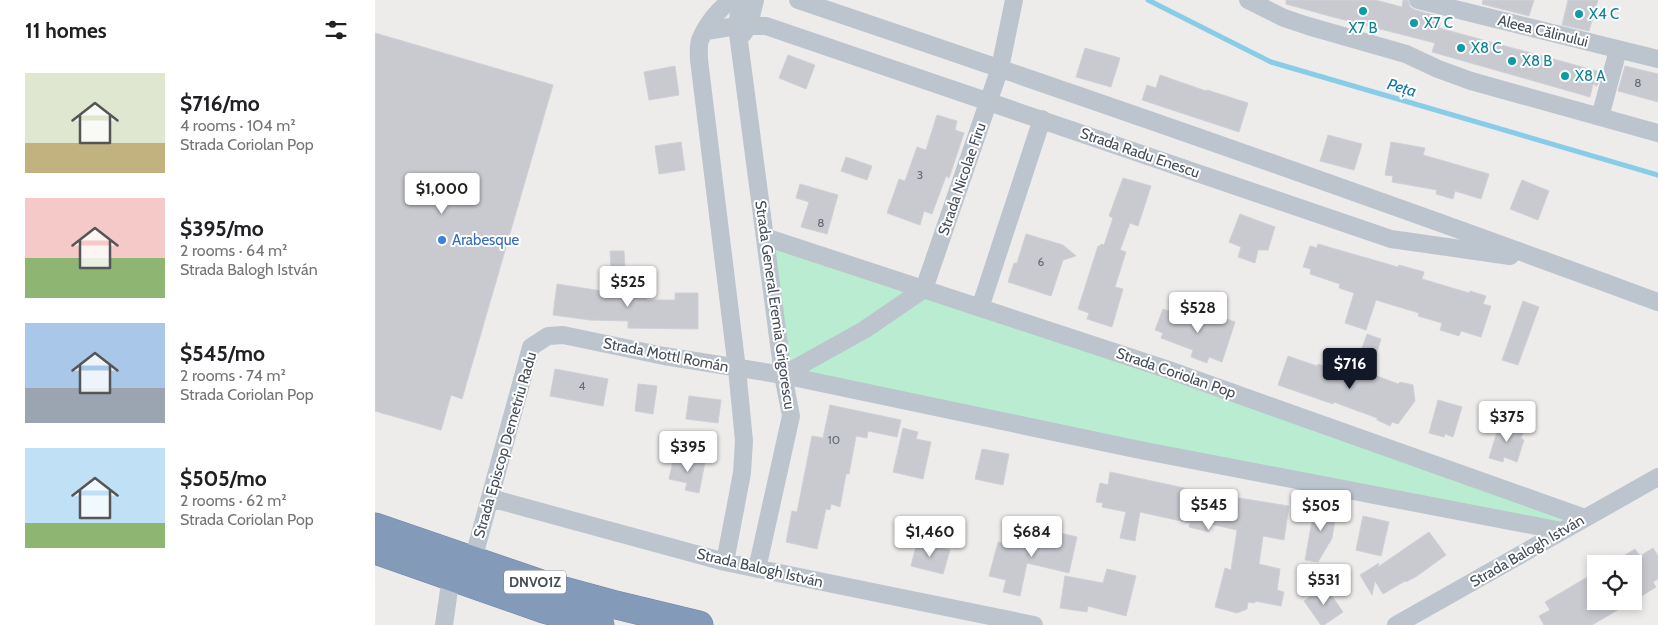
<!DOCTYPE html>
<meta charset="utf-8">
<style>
body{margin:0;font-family:Cabin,sans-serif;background:#f6f6f6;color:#202124;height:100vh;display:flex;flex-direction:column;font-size:19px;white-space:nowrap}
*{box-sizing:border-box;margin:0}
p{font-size:16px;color:#757577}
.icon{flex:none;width:28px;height:28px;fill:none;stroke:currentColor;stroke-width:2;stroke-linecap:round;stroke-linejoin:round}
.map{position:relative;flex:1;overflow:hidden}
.side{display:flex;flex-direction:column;background:#fff;width:375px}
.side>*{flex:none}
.controls{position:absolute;left:1212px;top:555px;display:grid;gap:10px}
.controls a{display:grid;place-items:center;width:55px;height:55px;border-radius:0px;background:#fff;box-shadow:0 2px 8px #0003;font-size:25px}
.price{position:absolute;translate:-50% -42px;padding:0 11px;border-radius:5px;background:#fff;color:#222;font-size:16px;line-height:32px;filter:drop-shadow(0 1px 2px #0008)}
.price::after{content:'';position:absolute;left:50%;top:30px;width:15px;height:11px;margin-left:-8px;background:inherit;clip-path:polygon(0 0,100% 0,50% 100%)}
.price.on{background:#111827;color:#fff}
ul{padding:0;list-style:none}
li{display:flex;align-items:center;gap:15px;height:125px;padding:0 25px}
li span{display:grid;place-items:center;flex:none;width:140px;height:100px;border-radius:0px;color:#555}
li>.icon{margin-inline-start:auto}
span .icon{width:60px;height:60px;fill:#fffc;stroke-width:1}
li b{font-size:21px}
h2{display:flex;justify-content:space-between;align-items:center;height:60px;padding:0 25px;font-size:21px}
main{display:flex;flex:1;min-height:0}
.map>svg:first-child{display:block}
.green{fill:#b9ecd0}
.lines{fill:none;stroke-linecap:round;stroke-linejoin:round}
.stream{stroke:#87cde8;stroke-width:5}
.building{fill:#c8cad0;stroke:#cfd1d7}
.highway-casing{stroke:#6f85a5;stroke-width:29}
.street{stroke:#bcc5ce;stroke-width:18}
.highway{stroke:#849ab9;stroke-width:28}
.culture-dot{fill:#0f9aa8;stroke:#fff;stroke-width:2}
.shop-dot{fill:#3f7fe0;stroke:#fff;stroke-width:2}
.labels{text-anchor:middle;stroke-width:4;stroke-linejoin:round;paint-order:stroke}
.number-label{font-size:12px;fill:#656c76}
.shield{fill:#fff;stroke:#7c828a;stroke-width:1}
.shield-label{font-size:14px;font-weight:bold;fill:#444d58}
.culture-label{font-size:15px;fill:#0d838f;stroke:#fff;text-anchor:start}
.street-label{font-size:15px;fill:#444d58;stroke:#fff}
.shop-label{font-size:15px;fill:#366cbe;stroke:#fff;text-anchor:start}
.water-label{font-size:16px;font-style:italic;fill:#10779f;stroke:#fff}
</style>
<main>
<section class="side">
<h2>11 homes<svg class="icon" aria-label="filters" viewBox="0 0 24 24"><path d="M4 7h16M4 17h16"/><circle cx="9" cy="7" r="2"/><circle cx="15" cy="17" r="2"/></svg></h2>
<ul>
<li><span style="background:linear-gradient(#dfe7d0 70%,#c2b280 0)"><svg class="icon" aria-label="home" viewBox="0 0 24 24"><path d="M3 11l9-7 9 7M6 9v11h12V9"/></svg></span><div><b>$716/mo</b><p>4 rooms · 104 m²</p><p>Strada Coriolan Pop</p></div></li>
<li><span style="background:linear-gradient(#f6c9c9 60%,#8fb573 0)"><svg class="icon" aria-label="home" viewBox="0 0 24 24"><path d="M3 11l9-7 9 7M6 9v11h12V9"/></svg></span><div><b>$395/mo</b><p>2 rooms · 64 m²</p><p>Strada Balogh István</p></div></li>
<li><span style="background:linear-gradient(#a9c7e8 65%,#9aa5b1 0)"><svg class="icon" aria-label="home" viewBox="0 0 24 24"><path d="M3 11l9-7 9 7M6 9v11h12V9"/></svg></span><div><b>$545/mo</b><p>2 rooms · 74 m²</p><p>Strada Coriolan Pop</p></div></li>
<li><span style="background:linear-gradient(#bfe0f5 75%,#8fb573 0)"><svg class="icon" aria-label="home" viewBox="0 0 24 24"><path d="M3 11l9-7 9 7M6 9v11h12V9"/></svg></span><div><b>$505/mo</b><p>2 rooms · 62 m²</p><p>Strada Coriolan Pop</p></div></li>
</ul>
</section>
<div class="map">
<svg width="1283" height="625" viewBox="0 0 1283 625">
<rect width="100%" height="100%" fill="#eeebeb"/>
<path class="green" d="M390 237 1210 518 1187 531 408 375Z"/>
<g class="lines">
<path class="stream" d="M773 0 896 62 1283 175"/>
</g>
<path class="building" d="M911 0H1000L1027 7 1028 0H1033L1035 7 1040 10 1066 17 1064 28 1226 72 1222 86 1218 84 1215 97 1057 52 1060 43 958 17 911 4Z
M1108 0H1159L1154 16 1107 4Z
M1193 0H1223L1214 31 1187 25Z
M0 33 178 85 87 399 76 395 66 430 0 411Z
M710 48 745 58 736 87 701 77Z
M413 55 440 65 431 89 404 78Z
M300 66 304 95 274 100 269 72Z
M1250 66 1283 74V102L1243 91Z
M785 75 831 91 832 90 873 103 864 132 767 100 772 85 781 88Z
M562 115 582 121 580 130 589 133 574 178 571 176 557 214 549 211 545 225 512 213 524 179 530 181 542 147 551 150Z
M953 135 987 144 979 170 945 161Z
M306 142 310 170 284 174 280 146Z
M1016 142 1050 148 1048 155 1114 174 1106 199 1080 191 1078 199 1061 194 1062 190 1017 182 1018 176 1010 175Z
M471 157 497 166 492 180 466 171Z
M748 178 776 186 763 226 755 223 745 250 751 252 740 287 748 289 737 327 712 319 714 313 703 309 723 246H725L726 244 729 245 738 218 734 216Z
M1147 180 1174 191 1163 220 1135 209Z
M425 184 463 195 452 234 426 227 434 202 421 198Z
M865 214 900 227 893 250H883L880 263 863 257 866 247 854 242Z
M651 234 688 245 701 256 688 260 676 296 633 282 639 263H642Z
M943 244 1023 267 1024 265 1049 272 1047 279 1094 293 1095 291 1111 296 1108 304 1116 306 1106 337 1086 331 1084 336 1065 330 1067 323 1043 316 1044 313 1001 300 991 330 970 323 979 293 964 288 965 284 935 274 936 269 928 267 935 246 942 248Z
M235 251H249L250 269H236Z
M182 284 227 291V295L257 296V291H272V300H300V293H323V329L253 328V321L215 320 178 315Z
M1148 301 1164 307 1143 365 1127 360Z
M788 309 828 324 832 312 860 322 847 362 834 357 832 363 816 357 818 350 786 338 788 333 780 330Z
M992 334 1006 339 1001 355 986 351Z
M913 356 942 366 943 364 983 377 986 370 1023 384 1025 382 1038 385 1040 401 1023 424 1017 422 1015 426 1002 420V418L959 402 958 404 903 385Z
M180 369 233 379 228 406 175 396Z
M263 384 282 386 278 414 260 411Z
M314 396 346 400 343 423 311 419Z
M1063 400 1087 407 1078 437 1070 434 1069 437 1054 433Z
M455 405 526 420 522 437 493 431 492 438 481 436 474 474H471L465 507 456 504 455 510 451 509 442 549 411 542 417 511 422 512 437 436 448 438Z
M1125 422 1149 430 1146 438 1149 440 1142 462 1129 457 1128 462 1114 458Z
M528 428 543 432 541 439 556 442 548 479 518 472Z
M607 449 634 454 628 485 600 479Z
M299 456 330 462 324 493 310 490 312 483 294 479Z
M735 472 809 488V489L863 501 864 498 914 506 909 540 888 536 884 564 905 569 902 590 909 592 906 606 880 601V603L873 602 872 609 862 613 840 607 850 568 856 570 862 530 835 524 834 532 814 527 815 523 765 512 760 541 745 538 751 512 727 507 728 503 721 502 725 483 733 485Z
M940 504 962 508 957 538 954 544 952 543 953 545 943 562 930 560Z
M988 516 1014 522 1006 556 981 550Z
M660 527 702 537 694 573 652 563 645 596 628 592 631 580 614 576 623 542 655 549Z
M1054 532 1071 555 1042 576 1031 582 1030 581 1008 594 1000 581 997 595 985 575 1004 563 1003 567Z
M542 542 575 550 568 574 536 566Z
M1278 548 1283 556V579L1278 582 1281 587 1259 601V564H1235L1260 549 1265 556Z
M732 569 761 576 751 616 713 606 712 612 685 608 690 576 728 583Z
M966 569 973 582 958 590 951 577Z
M1221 572V601H1258L1217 625H1169L1164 616 1175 610 1170 602Z
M950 586 968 612 949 625H946L929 601Z"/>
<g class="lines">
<g class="highway-casing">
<path id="highway" d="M0 527 178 588 237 604 324 625
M0 550 169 609 225 625"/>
</g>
<path class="street" d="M366 0 362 26 408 375 416 416 382 569
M423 0C711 97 998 197 1283 302
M873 0 909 18 933 26 1031 54 1063 69 1096 81 1283 133
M1043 0 1283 59
M331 31 362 26H391L1016 239 1135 256
M368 34 374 25 380 0
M1225 117 1243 50
M390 237 791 369 1210 518
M549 289 625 68 639 0
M605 308 667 119
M408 375 489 330 549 289
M115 498 350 562 659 625
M98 560 156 347 173 336 188 335 289 356 408 375 765 450 1187 531
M350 562 367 473 369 441 362 369 324 60C324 54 323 46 325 40 331 26 344 7 358 0
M69 625 76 576
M1021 625 1283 477"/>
<use href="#highway" class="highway"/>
</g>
<g class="culture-dot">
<circle cx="988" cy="11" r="5"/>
<circle cx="1204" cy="14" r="5"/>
<circle cx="1039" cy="23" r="5"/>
<circle cx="1086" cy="48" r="5"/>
<circle cx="1137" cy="61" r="5"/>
<circle cx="1190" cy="76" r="5"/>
</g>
<circle class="shop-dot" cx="67" cy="240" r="5"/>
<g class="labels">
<g class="number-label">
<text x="1263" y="87">8</text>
<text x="545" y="179">3</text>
<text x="446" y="227">8</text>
<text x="666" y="266">6</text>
<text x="207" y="390">4</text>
<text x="459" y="444">10</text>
</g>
<rect class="shield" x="129" y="570.5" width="62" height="23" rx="4"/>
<g class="shield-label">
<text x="160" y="587">DNVO1Z</text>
</g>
<g class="culture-label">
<text x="1214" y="19">X4 C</text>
<text x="1049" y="28">X7 C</text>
<text x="988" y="33" text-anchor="middle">X7 B</text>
<text x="1096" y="53">X8 C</text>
<text x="1147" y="66">X8 B</text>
<text x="1200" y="81">X8 A</text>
</g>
<g class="street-label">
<text transform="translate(1168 31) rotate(14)" y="5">Aleea Călinului</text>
<text transform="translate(765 153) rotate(19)" y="5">Strada Radu Enescu</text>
<text transform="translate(587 179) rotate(-71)" y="5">Strada Nicolae Firu</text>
<text transform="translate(400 305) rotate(82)" y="5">Strada General Eremia Grigorescu</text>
<text transform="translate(291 355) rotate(11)" y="5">Strada Mottl Román</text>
<text transform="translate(801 373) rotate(19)" y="5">Strada Coriolan Pop</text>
<text transform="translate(130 445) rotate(-74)" y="5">Strada Episcop Demetriu Radu</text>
<text transform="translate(1152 551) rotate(-30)" y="5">Strada Balogh István</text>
<text transform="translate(385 568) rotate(13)" y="5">Strada Balogh István</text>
</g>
<g class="shop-label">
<text x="77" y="245">Arabesque</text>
</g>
<g class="water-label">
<text transform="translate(1027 87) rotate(16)" y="6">Peța</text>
</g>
</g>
</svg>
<div class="controls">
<a><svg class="icon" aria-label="locate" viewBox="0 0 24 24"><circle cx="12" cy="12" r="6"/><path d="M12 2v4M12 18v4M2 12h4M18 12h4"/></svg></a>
</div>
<b class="price" style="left:67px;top:215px">$1,000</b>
<b class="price" style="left:253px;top:308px">$525</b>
<b class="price" style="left:823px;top:334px">$528</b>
<b class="price on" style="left:975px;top:390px">$716</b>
<b class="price" style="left:1132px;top:443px">$375</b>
<b class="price" style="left:313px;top:473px">$395</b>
<b class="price" style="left:834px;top:531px">$545</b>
<b class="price" style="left:946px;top:532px">$505</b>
<b class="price" style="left:555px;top:558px">$1,460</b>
<b class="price" style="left:657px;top:558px">$684</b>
<b class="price" style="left:949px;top:606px">$531</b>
</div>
</main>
